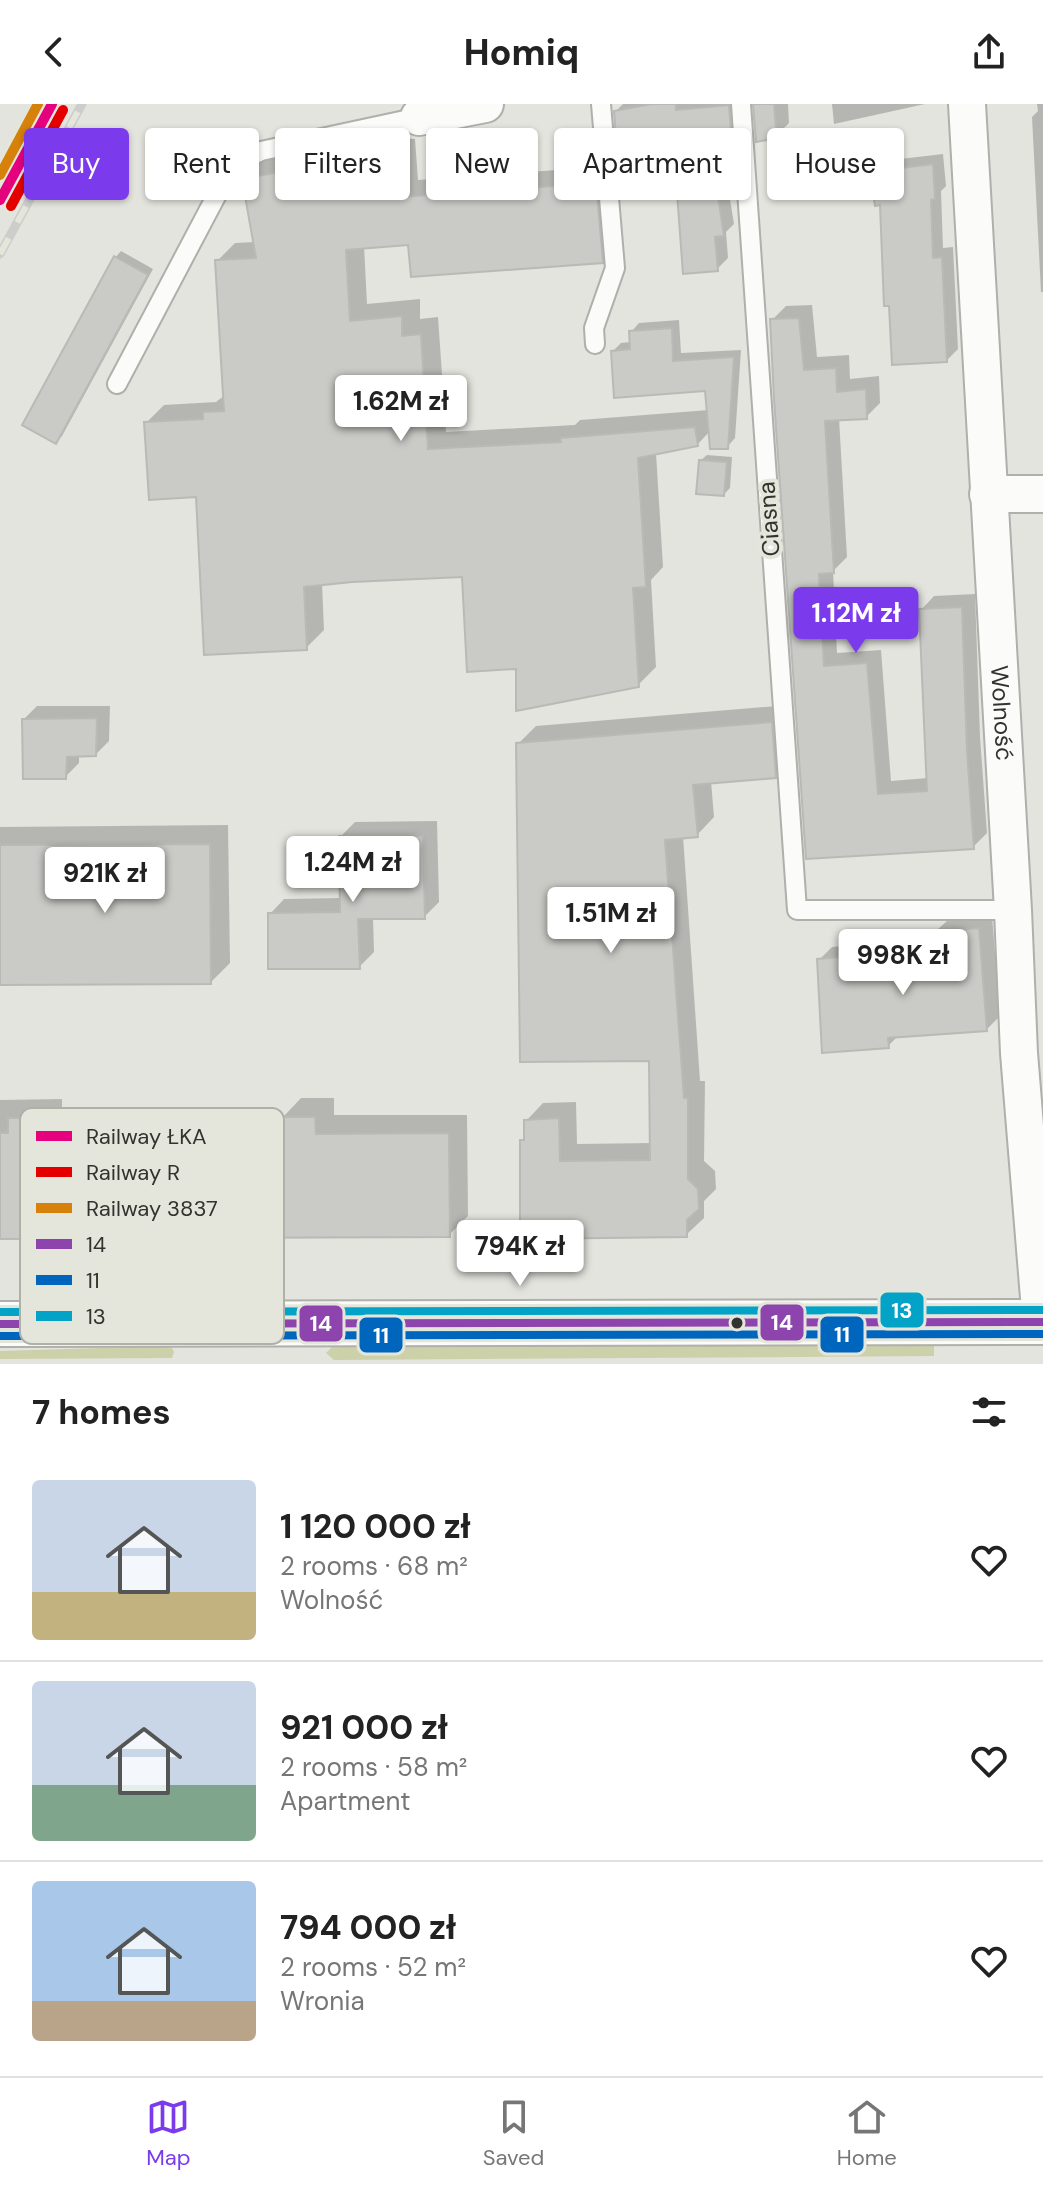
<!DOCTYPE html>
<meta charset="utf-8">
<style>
body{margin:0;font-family:"DM Sans",sans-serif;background:#f2f2f2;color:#222;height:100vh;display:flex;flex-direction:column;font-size:30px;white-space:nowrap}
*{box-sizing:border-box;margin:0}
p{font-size:26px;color:#767676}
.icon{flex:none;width:44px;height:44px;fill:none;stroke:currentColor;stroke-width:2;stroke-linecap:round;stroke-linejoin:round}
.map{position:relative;height:1260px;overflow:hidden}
.panel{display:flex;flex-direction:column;background:#fff;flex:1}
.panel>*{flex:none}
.top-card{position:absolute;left:24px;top:24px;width:996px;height:72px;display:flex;gap:16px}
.price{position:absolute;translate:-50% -68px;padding:0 18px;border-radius:8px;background:#fff;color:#222;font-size:26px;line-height:52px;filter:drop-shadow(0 2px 4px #0008)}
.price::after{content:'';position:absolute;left:50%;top:48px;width:24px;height:18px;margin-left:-12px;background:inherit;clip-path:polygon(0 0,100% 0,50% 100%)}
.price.active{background:#7c3aed;color:#fff}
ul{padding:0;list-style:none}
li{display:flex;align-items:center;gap:24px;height:200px;padding:0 32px}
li+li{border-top:2px solid #e0e0e0}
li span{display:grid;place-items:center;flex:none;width:224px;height:160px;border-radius:8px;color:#555}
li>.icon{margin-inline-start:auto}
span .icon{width:96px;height:96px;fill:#fffc;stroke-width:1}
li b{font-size:34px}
h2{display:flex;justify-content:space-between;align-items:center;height:96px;padding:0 32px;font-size:34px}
.chip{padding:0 28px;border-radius:8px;background:#fff;box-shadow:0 2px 6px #0004;font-size:28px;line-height:72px}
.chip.active{background:#7c3aed;color:#fff}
header{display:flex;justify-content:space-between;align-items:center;height:104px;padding:0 32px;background:#fff;font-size:36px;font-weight:800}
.menu{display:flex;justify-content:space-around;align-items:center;height:112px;border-top:2px solid #e0e0e0;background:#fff;font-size:22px;color:#767676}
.menu a{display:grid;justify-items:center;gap:4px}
.menu .active{color:#7c3aed}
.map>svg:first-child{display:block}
.green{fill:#ccd1aa}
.shadow{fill:#0003}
.building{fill:#cacac6;stroke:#b9bab5;stroke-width:2}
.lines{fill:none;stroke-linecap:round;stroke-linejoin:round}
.lane-casing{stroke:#afafab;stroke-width:22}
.street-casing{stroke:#afafab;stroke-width:40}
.secondary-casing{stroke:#afafab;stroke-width:48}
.lane{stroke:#fbfbfa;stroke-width:18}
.street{stroke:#fbfbfa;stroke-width:36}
.secondary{stroke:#fbfbfa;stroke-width:44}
.rail-casing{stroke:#cdcdcb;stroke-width:9}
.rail{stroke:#e4e6dc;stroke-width:6;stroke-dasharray:18;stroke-linecap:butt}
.bus-1-casing{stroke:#e4e6dc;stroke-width:14}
.bus-2-casing{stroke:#e4e6dc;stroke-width:14}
.bus-3-casing{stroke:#e4e6dc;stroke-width:14}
.bus-1{stroke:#8e44ad;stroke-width:8}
.bus-2{stroke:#0065bd;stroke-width:8}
.bus-3{stroke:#02a3c6;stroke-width:8}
.rail-1-casing{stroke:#e4e6dc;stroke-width:16}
.rail-2-casing{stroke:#e4e6dc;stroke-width:16}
.rail-3-casing{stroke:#e4e6dc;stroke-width:16}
.rail-1{stroke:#e5007d;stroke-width:10}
.rail-2{stroke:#e50000;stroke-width:10}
.rail-3{stroke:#d68109;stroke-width:10}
.bus-dot{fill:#32322e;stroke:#e4e6dc;stroke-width:3}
.labels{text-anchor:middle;stroke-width:8;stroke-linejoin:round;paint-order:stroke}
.street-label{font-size:24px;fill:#32322e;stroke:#e4e6dc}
.key{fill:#e4e6dc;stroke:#afb0a8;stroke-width:2}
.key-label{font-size:22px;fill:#32322e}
.line-badge{stroke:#e4e6dc;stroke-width:3}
.badge-label{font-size:22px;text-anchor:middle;font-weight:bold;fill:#fff}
</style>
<header><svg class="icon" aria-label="back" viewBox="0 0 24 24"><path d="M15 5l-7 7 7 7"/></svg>Homiq<svg class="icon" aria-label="share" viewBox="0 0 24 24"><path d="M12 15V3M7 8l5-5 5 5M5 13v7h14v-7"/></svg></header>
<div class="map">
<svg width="1043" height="1260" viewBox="0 0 1043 1260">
<rect width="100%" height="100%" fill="#e3e4de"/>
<path class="green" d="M934 1240V1252L334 1256 326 1249 332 1243 339 1242Z
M165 1242 172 1244 174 1248 172 1254 0 1255V1247Z"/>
<path class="shadow" d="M623 0H740L738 58 726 70 734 120 726 128 728 154 717 165 677 59 616 7Z
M755 0H788L789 19 776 32Z
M832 0H925L834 20Z
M1037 0H1043V188H1041L1032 13 1038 7Z
M388 34 415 35 418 76 613 62 620 139 602 157 410 138 364 142 367 200 420 195V215L438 213 446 328 575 321 580 316 709 306 707 285 613 247 621 239 631 238V228L639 219 679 216 681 249 741 246 735 334 727 343 710 327 697 341 656 349 663 463 651 476 656 563 638 581 518 563 464 471 322 479 324 526 306 544 146 319 164 301 216 298 225 291 217 157 235 139 255 138 244 75 262 57Z
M943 50 946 82 941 87 943 144 953 143 958 245 947 256 882 98 872 69 883 57Z
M121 147 153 165 62 332 56 338 115 154Z
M812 201 817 253 849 251 850 275 879 272 880 299 866 313 839 314 847 453 833 467 837 549 881 546 891 677 928 674 921 506 934 492 975 490 980 633 987 729 973 743 807 753 772 216 786 202Z
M707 351 732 353 730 384 724 390 700 357Z
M789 601 793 655 775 672 711 677 714 713 697 731 683 732 700 977H705L704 1057 715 1067 716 1085 704 1097V1114L686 1131 522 1037 526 1033V1017L543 999 576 998 577 1040 652 1039 651 955 518 640 536 622Z
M37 602H110L109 637 96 650 79 651V659L65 673 24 615Z
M437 717 439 798 424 813H373L374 848 359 863 270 810 284 795 341 794V732L355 718Z
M228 721 230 859 211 878 0 879V723Z
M992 812 1000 912 987 925 899 931 888 942 819 856 832 843 877 839 878 858 929 853V845L936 837 935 828 949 815Z
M301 994H334V1011H467L468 1112 449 1131 0 1133V996L62 995V1012L285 1011Z"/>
<path class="building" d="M651 0H676V6L729 1 732 43 724 45 728 71 715 72 724 132 715 133 718 167 683 170 675 62 619 72 614 7Z
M753 0H774L777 34 756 38Z
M371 51V54L398 52 401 93 596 79 603 159 411 173 408 141 346 146 350 217 402 212V232L421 230 428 345 561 338 560 334 695 323 698 342 638 354 646 483 633 484 639 583 516 607V565L467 568 462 473 352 478 304 483 307 546 204 551 196 393 149 396 144 318 203 315V308L224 307 215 156 256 154 242 75Z
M933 60 935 95 931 96 933 154 942 153 947 258 892 261 889 202H884L880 101 875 102 870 68Z
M114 152 148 171 56 340 22 321Z
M799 214 804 266 836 264 837 288 866 285 867 315 825 317 834 469 819 470 824 562 867 559 878 690 927 687 919 505 962 503 967 647 974 745 806 755 774 295 770 215Z
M672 224 673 257 734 253 728 345H710L705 287 614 294 611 247 630 245 629 227Z
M699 356 727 358 724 392 696 390Z
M97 614 96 652 67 653 66 675H23L22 615Z
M772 618 776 674 693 681 698 733 665 736 684 994H688V1075L698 1085 699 1105 687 1116V1133L520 1135V1036H524V1016L559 1014 560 1057 650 1056 649 957 520 958 516 639Z
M423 731 425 815H358L360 865H268V809L340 808 339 732Z
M210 740 211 880 0 881V741Z
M979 824 987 927 888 934 889 944 822 949 817 855 864 851 865 871 928 865 927 844 935 843 933 828Z
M280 1013H315L316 1030 449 1029 450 1133 0 1135V1029H8V1014H43V1030H280Z"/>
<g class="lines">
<g class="lane-casing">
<path id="lane" d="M741 0 797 806H1013
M595 240 594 224 615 164 601 0
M117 280 232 62 261 47 419 13"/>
</g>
<g class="street-casing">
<g id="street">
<path id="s1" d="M967 0 1013 806 1019 949 1041 1218"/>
<path d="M419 13 485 0"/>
<path d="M988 390H1043"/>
</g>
</g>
<g class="secondary-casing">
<path id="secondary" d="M0 1220 1043 1218"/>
</g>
<use href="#lane" class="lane"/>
<use href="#street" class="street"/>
<use href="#secondary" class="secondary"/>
<g class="rail-casing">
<path id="rail" d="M0 150 82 0"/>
</g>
<use href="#rail" class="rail"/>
<g class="bus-1-casing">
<path id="bus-1" d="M0 1220 1043 1218"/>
</g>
<g class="bus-2-casing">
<path id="bus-2" d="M0 1232 1043 1230"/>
</g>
<g class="bus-3-casing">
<path id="bus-3" d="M0 1208 1043 1206"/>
</g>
<use href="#bus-1" class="bus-1"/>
<use href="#bus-2" class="bus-2"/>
<use href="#bus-3" class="bus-3"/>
<g class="rail-1-casing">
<path id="rail-1" d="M0 96 52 0"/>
</g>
<g class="rail-2-casing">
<path id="rail-2" d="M11 102 63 6"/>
</g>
<g class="rail-3-casing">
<path id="rail-3" d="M0 71 38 0"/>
</g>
<use href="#rail-1" class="rail-1"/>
<use href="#rail-2" class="rail-2"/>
<use href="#rail-3" class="rail-3"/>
</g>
<circle class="bus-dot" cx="737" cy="1219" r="7"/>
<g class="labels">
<g class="street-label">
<text transform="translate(769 415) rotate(-94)" y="8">Ciasna</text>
<text dy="8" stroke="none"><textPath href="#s1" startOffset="610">Wolność</textPath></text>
</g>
</g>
<rect x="20" y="1004" width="264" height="236" rx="12" class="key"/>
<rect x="36" y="1027" width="36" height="10" fill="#e5007d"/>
<rect x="36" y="1063" width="36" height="10" fill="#e50000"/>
<rect x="36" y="1099" width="36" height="10" fill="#d68109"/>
<rect x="36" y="1135" width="36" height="10" fill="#8e44ad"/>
<rect x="36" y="1171" width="36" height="10" fill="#0065bd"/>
<rect x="36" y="1207" width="36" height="10" fill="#02a3c6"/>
<g class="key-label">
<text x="86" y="1040">Railway ŁKA</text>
<text x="86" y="1076">Railway R</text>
<text x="86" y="1112">Railway 3837</text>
<text x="86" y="1148">14</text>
<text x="86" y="1184">11</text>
<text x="86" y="1220">13</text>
</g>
<g class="line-badge">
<rect x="879" y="1187" width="46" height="38" rx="8" fill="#02a3c6"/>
<rect x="759" y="1199" width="46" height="39" rx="8" fill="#8e44ad"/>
<rect x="298" y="1200" width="46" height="39" rx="8" fill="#8e44ad"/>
<rect x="819" y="1211" width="46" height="39" rx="8" fill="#0065bd"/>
<rect x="358" y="1212" width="46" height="38" rx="8" fill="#0065bd"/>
</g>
<g class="badge-label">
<text x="902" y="1214">13</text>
<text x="782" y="1226">14</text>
<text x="321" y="1227">14</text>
<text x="842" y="1238">11</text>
<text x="381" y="1239">11</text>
</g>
</svg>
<b class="price" style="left:401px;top:339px">1.62M zł</b>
<b class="price active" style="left:856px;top:551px">1.12M zł</b>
<b class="price" style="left:353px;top:800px">1.24M zł</b>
<b class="price" style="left:105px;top:811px">921K zł</b>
<b class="price" style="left:611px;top:851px">1.51M zł</b>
<b class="price" style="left:903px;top:893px">998K zł</b>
<b class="price" style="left:520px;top:1184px">794K zł</b>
<div class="top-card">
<a class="chip active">Buy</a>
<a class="chip">Rent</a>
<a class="chip">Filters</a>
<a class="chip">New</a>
<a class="chip">Apartment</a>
<a class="chip">House</a>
</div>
</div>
<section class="panel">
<h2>7 homes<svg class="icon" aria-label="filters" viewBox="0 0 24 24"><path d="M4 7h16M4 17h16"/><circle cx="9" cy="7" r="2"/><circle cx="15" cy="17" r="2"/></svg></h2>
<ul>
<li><span style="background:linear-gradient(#c9d6e8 70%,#c2b280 0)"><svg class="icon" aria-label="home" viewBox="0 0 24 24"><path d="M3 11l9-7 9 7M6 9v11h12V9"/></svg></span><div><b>1 120 000 zł</b><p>2 rooms · 68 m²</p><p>Wolność</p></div><svg class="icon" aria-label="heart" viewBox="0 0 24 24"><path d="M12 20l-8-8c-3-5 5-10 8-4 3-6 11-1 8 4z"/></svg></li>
<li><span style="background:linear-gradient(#c9d6e8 65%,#7fa58c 0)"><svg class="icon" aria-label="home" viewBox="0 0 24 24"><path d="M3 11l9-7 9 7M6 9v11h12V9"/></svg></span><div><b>921 000 zł</b><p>2 rooms · 58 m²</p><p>Apartment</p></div><svg class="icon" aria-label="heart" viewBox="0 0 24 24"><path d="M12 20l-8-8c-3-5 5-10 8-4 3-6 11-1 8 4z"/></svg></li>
<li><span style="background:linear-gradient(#a9c7e8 75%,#b9a48a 0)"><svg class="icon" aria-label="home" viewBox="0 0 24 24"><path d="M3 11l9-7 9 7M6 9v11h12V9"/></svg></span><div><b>794 000 zł</b><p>2 rooms · 52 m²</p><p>Wronia</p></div><svg class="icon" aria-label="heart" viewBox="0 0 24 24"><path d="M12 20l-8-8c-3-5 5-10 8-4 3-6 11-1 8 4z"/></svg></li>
</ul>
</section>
<nav class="menu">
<a class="active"><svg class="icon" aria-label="map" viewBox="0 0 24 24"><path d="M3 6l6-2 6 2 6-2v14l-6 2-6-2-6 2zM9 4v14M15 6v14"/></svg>Map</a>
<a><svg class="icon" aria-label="saved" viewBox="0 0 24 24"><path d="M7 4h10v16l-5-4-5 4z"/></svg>Saved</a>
<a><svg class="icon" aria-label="home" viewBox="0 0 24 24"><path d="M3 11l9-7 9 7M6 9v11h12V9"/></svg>Home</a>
</nav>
